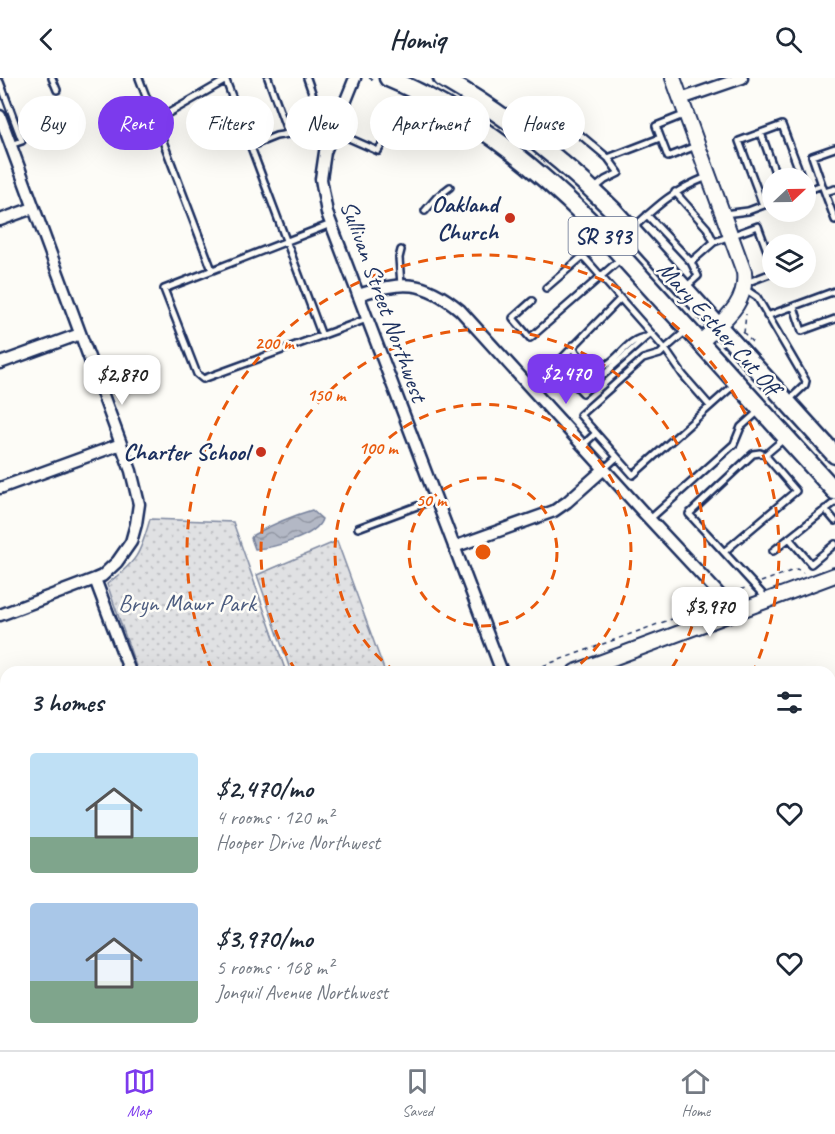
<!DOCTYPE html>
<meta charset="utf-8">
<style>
body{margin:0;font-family:Caveat,sans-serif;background:#f6f6f7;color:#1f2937;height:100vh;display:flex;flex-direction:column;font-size:22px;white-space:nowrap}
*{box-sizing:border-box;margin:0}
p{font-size:20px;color:#747a83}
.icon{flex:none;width:33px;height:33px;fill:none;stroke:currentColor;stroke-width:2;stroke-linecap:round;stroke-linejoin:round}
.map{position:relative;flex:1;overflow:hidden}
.panel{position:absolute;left:0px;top:588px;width:836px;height:384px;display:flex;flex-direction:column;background:#fff;border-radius:18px 18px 0 0;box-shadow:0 6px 24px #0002}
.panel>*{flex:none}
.top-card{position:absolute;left:18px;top:18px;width:800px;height:54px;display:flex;gap:12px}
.needle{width:39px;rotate:68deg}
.fabs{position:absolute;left:762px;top:90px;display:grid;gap:12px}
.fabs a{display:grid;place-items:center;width:54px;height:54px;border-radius:50%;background:#fff;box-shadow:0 6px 24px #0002;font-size:30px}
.price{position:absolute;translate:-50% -51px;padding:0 14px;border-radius:12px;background:#fff;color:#222;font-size:20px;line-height:39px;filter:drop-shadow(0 2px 3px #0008)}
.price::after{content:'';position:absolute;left:50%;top:36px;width:18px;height:14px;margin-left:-9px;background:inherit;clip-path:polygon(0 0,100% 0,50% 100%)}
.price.on{background:#7c3aed;color:#fff}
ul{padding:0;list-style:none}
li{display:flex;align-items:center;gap:18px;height:150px;padding:0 30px}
li span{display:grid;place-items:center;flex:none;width:168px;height:120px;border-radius:6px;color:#555}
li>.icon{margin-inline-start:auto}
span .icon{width:72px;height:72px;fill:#fffc;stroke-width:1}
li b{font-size:26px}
h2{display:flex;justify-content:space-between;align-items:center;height:72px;padding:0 30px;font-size:26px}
.tag{padding:0 21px;border-radius:27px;background:#fff;box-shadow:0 6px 24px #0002;font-size:21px;line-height:54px}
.tag.on{background:#7c3aed;color:#fff}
header{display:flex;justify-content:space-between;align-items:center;height:78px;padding:0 30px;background:#fff;font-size:27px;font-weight:600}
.tab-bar{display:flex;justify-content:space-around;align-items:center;height:84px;border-top:2px solid #e0e1e3;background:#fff;font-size:16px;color:#747a83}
.tab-bar a{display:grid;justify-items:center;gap:3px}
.tab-bar .on{color:#7c3aed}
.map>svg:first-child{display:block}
.park{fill:url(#park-dots);stroke:#7e88a0;stroke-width:1.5}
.water{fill:url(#water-waves);stroke:#76819c;stroke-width:1.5}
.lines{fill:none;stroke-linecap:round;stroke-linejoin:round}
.service-casing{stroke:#1b2f5e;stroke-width:10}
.minor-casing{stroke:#1b2f5e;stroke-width:15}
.tertiary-casing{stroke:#1b2f5e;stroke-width:18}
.primary-casing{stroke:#1b2f5e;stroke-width:21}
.path{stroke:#1b2f5e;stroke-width:1.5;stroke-dasharray:4.5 4.5;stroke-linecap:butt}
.service{stroke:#fdfcf7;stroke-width:5}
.minor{stroke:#fdfcf7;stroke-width:10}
.tertiary{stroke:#fdfcf7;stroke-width:14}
.primary{stroke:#fdfcf7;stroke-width:16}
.ring{fill:none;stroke:#e8590c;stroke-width:3;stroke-dasharray:10 8}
.poi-dot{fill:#c8321e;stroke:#fdfcf7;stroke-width:2}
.labels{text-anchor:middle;stroke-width:5;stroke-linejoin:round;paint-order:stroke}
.shield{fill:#fdfcf7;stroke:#5f6c8c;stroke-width:1.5}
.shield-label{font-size:22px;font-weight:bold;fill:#1b2f5e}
.poi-label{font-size:24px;font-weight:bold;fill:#1b2f5e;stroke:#fdfcf7;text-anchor:end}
.street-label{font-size:24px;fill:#1b2f5e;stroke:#fdfcf7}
.park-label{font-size:24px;fill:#4c5c7f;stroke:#fdfcf7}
.centre{fill:#e8590c;stroke:#fdfcf7;stroke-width:3}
.ring-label{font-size:18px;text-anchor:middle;font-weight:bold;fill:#e8590c;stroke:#fdfcf7;stroke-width:5;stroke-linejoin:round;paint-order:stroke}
</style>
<header><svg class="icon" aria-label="back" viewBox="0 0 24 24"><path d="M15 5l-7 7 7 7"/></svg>Homiq<svg class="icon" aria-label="search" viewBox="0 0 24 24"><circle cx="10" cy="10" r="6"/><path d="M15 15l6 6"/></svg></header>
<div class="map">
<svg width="835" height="972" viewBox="0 0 835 972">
<defs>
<pattern id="park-dots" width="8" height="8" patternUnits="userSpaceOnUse" patternTransform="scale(1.5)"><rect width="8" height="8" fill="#e0e1e3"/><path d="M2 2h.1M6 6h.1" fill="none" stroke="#c0c1c5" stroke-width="1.8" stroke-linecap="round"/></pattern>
<pattern id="water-waves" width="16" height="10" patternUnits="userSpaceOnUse" patternTransform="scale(1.5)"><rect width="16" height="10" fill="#b3b8c5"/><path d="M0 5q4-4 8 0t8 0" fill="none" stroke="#9196a3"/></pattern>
</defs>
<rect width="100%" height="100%" fill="#fdfcf7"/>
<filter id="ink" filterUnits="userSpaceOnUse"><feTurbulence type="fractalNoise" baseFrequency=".0167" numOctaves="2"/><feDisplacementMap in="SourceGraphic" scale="12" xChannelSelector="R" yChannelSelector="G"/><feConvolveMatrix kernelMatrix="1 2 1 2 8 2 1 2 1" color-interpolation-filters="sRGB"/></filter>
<g filter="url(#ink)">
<path class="park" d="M150 441 233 444 286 594H138L107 506C137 483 140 477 150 441Z
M337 463 385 594H291L257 497Z
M21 966H409L411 972H5Z"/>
<path class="water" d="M312 432 322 441C317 459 272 470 255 471L251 460 253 457C271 447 292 438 312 432Z"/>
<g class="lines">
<g class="service-casing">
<path id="service" d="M52 0 57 12
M139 0 212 192
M225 0 322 258
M268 0 288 55
M307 0 317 29V46
M0 4 22 63 10 67
M686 36 656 48 668 79 696 68
M155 43 226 2
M761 55 777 100
M529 56 542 40 562 30 571 49 608 80 619 95 605 102 594 111
M251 68 276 58 301 54 317 46 378 73 414 15
M608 80 660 60
M822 107 812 78 835 70
M806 113 822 107 835 142
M675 114 707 150 714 164
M825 114 835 111
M763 127 739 63 782 47 802 100
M425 133 437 119 450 109
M724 136 748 133 772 124
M647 137 691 184 698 198 686 209
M331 146 164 211 197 296 203 301 367 241
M632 151C658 127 674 112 707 99
M401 172 399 180 401 207
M691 184 714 164 758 148 772 186
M746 205 772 195
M546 210 583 178 665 271 687 252
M745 211 757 219 806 303 805 307 788 323
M532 223 513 240 530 260 622 180
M794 229 802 253 835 241
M767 238 835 213
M573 267 576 274 590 290C616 293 623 261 646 259
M556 287 583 315 651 255
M532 311 620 221
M710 328 683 297 665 271 660 276 643 281 580 337 633 397 735 306
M583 367 596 355
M765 377 785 360
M604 391 617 379
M825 431 835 443
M650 441 734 366 741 349 760 332
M358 450 436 421
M789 460 811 486 835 466
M725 473 796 413 765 377 760 375 753 376 689 436 766 520
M773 473 835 424
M56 966 59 972"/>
</g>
<g class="minor-casing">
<path id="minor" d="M355 0 325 74 321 101 327 135 502 594
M681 21 742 0
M0 38 131 393 139 426 136 446 131 464 117 484 102 498 95 501 0 537
M0 142 33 130
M358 217C402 203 423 201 460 232L642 433 736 534
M0 285 80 256
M0 410 121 366
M454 469 554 433 567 424 604 391
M95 501 130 594
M830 654 835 655
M0 664 6 661
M830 782 835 780
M830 913 835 910
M0 966 6 964
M643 966 645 972
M673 972 689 966"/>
</g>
<g class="tertiary-casing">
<path id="tertiary" d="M673 0 744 194C748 227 722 243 700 265
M575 594 835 497
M0 809 6 806
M421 966 423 972"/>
</g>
<g class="primary-casing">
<path id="primary" d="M388 0C465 32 530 84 589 142L835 413
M442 0C506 37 562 81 614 133L835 377"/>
</g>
<path class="path" d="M369 0 376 3
M743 254 754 266
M744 255 746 236
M761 504 797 491 803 495
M732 515 745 510
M526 594 713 526
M0 793 6 791
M237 966 243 972
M228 972 235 966"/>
<use href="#service" class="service"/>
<use href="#minor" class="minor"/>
<use href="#tertiary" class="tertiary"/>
<use href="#primary" class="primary"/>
</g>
</g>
<g class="ring">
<circle cx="483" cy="474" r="74"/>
<path d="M396 594A148 148 0 1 1 570 594"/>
<path d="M296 593A222 222 0 1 1 670 593"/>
<path d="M212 592A296 296 0 1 1 754 592"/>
</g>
<g class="poi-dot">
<circle cx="510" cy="140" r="6"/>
<circle cx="261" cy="374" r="6"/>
</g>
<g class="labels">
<rect class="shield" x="568.5" y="139" width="69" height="38" rx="4.5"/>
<g class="shield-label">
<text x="603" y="166">SR 393</text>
</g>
<g class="poi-label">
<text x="498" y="134">Oakland<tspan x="498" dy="28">Church</tspan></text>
<text x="249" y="382">Charter School</text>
</g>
<g class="street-label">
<text transform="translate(384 223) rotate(70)" y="8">Sullivan Street Northwest</text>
<text transform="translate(719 250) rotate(48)" y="8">Mary Esther Cut Off</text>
</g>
<g class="park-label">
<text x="187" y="533">Bryn Mawr Park</text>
</g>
</g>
<circle cx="483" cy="474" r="9" class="centre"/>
<g class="ring-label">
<text x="274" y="271">200 m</text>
<text x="326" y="323">150 m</text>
<text x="378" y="376">100 m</text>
<text x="431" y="428">50 m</text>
</g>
</svg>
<div class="fabs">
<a><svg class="needle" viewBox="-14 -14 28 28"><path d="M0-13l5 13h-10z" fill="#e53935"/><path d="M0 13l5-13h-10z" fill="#747a83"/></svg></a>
<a><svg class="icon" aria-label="layers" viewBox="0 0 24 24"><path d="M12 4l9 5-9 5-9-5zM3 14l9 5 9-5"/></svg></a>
</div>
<b class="price on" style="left:566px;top:327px">$2,470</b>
<b class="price" style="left:122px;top:328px">$2,870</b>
<b class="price" style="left:710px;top:560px">$3,970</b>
<div class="top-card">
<a class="tag">Buy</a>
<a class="tag on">Rent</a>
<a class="tag">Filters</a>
<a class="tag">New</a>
<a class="tag">Apartment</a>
<a class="tag">House</a>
</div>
<section class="panel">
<h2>3 homes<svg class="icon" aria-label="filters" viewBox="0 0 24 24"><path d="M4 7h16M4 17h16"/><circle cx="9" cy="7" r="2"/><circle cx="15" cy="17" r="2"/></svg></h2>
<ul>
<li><span style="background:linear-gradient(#bfe0f5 70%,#7fa58c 0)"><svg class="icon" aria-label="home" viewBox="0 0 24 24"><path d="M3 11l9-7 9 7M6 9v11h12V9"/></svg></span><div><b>$2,470/mo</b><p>4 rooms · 120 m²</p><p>Hooper Drive Northwest</p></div><svg class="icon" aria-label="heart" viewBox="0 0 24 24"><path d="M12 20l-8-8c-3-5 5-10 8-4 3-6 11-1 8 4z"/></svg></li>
<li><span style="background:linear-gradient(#a9c7e8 65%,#7fa58c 0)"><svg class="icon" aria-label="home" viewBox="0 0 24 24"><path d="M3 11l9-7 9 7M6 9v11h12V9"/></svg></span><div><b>$3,970/mo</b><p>5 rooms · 168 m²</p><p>Jonquil Avenue Northwest</p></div><svg class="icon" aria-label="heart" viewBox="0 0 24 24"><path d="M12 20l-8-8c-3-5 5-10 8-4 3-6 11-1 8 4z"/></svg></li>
</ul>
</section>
</div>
<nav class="tab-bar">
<a class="on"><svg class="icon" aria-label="map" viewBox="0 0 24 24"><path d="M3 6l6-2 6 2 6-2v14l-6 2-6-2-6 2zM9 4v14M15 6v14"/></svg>Map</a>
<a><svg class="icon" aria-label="saved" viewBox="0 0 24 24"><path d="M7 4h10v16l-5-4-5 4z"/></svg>Saved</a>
<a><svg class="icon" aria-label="home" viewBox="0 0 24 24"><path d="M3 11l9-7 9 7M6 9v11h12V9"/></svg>Home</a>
</nav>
